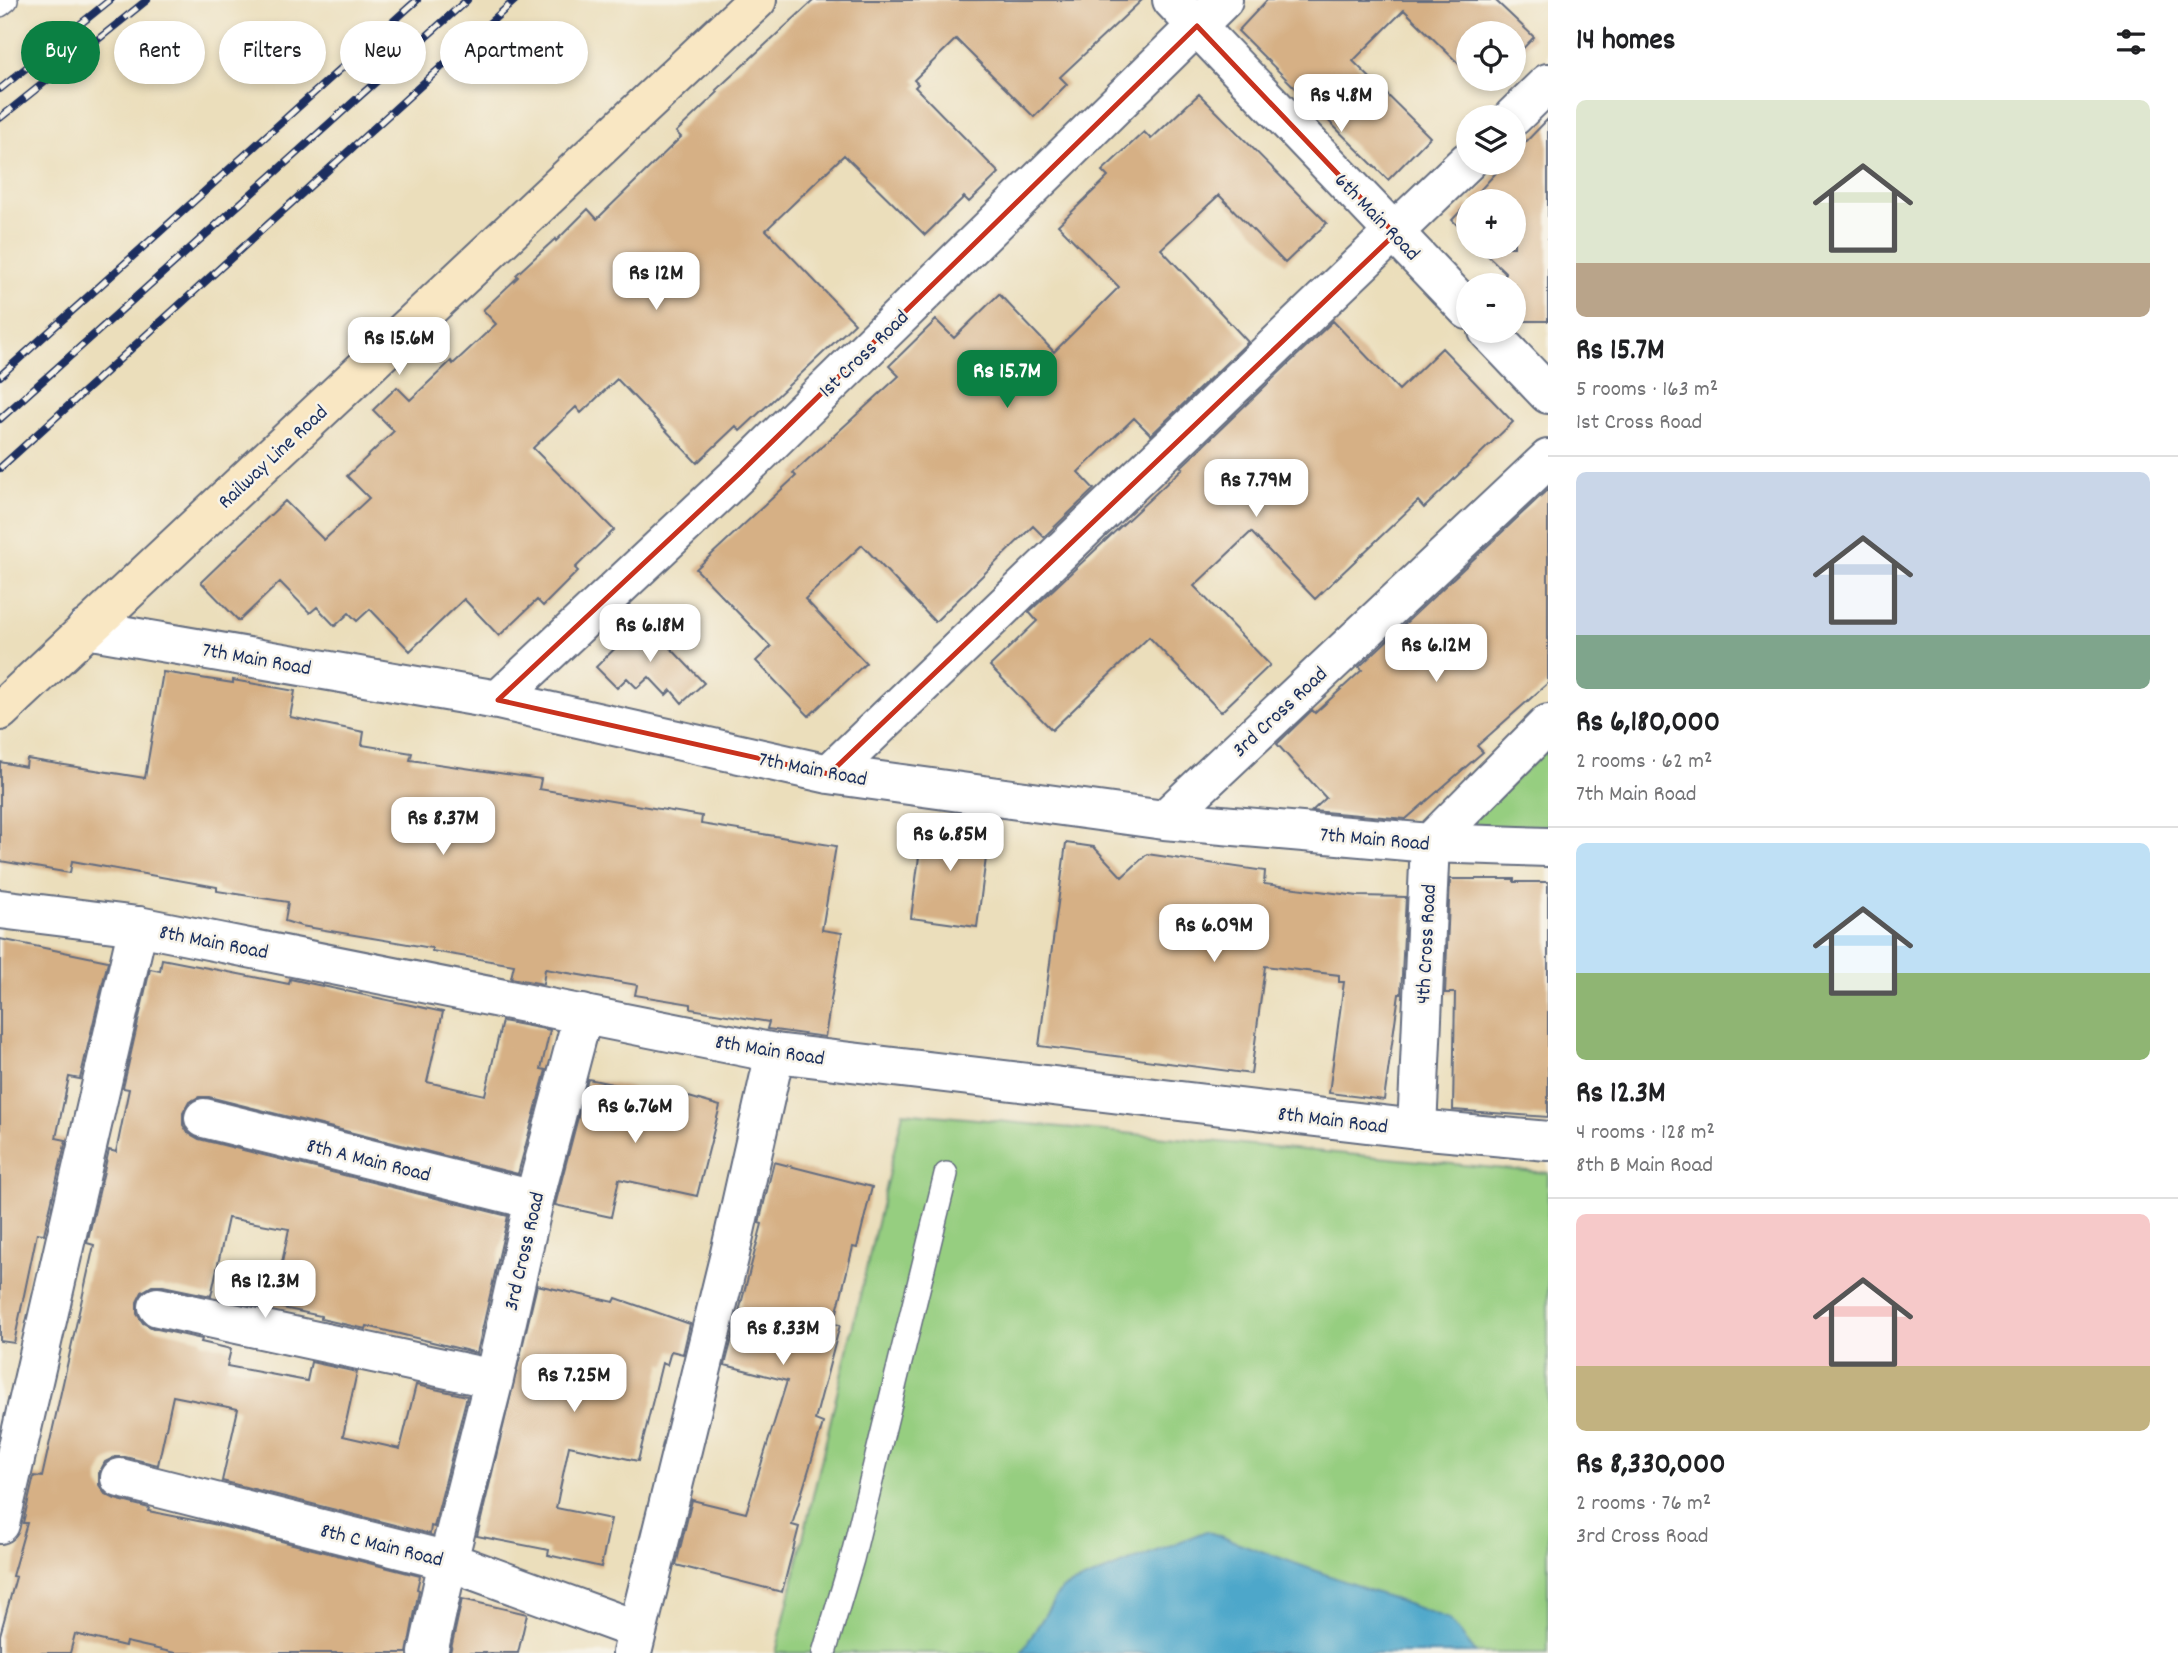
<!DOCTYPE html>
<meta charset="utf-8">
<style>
body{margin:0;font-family:Dekko,sans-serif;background:#f2f2f2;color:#202124;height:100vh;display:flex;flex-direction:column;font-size:26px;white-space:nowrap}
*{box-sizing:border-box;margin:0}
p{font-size:23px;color:#757577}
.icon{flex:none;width:38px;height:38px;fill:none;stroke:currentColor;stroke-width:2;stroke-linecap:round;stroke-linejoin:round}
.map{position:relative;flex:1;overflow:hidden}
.panel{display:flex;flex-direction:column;background:#fff;width:630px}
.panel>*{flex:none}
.hud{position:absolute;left:21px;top:21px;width:665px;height:63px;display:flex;gap:14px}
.controls{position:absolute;left:1456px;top:21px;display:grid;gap:14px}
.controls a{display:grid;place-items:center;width:70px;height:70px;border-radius:50%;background:#fff;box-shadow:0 4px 10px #0003;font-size:35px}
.price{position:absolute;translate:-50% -60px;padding:0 16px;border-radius:14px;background:#fff;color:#222;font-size:23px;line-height:46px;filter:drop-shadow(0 2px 4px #0008)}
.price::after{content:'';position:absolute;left:50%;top:42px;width:21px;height:16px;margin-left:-10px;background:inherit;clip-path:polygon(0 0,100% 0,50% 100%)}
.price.selected{background:#0b8043;color:#fff}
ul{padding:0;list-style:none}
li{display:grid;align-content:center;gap:14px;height:371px;padding:0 28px}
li+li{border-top:2px solid #e0e0e0}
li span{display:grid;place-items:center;height:217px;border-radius:10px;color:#555}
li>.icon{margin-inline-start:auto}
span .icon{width:126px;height:126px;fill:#fffc;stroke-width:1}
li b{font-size:30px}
h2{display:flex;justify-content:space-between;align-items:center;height:84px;padding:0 28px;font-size:30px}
.pill{padding:0 24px;border-radius:32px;background:#fff;box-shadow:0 4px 10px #0003;font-size:24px;line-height:63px}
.pill.selected{background:#0b8043;color:#fff}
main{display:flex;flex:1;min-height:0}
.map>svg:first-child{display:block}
.green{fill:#96ce80;stroke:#587e6f;stroke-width:2}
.water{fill:#4da7ca;stroke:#346b94;stroke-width:2}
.building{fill:#d6b085}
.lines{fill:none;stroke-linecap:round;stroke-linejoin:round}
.service-casing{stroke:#646c7f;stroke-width:26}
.minor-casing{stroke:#646c7f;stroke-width:42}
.tertiary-casing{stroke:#646c7f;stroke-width:42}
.secondary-casing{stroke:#646c7f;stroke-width:42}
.service{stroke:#fff;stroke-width:23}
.minor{stroke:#fff;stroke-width:38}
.tertiary{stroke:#fff;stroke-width:38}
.secondary{stroke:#f9e7c3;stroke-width:38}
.rail-casing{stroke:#1b2f5e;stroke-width:8}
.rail{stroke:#f7f3e8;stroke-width:5;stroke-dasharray:16;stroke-linecap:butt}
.marked{fill:none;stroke:#c8321e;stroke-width:5;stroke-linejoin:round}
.labels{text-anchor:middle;stroke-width:5;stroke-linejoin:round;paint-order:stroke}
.street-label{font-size:21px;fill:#1b2f5e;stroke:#f7f3e8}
</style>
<main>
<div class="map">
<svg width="1548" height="1653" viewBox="0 0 1548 1653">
<rect width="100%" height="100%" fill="#f7f3e8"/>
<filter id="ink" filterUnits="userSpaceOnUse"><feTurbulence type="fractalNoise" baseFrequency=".0143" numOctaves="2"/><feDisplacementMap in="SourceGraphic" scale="14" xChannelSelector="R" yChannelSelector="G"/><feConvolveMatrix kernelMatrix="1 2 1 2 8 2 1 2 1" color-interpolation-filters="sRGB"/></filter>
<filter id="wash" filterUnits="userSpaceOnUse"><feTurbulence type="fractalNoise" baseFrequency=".00686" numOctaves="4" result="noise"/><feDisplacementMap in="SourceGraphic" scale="28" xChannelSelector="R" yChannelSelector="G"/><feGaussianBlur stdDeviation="1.57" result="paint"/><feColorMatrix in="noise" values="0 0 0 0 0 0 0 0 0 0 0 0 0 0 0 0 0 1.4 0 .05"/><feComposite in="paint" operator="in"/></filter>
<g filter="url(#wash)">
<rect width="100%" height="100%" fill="#ebdebb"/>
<path class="green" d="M1548 748V832L1463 829Z
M903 1112 1548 1173V1653H776Z"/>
<path class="water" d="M1206 1531 1449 1619 1476 1653H1021L1061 1589Z"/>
<g id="blocks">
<path class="building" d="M814 0H1142L1060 77 1067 84 1034 117 956 39 914 80 918 84 915 87 999 173 969 202 964 197 925 235 844 155 766 230 855 323 740 431 736 426 697 463 617 379 581 413 576 407 533 448 614 530 575 568 578 571 543 606 537 600 499 636 464 599 410 651 370 609 357 621 349 613 335 626 317 607 310 613 280 582 239 621 201 582 285 501 324 540 369 498 347 476 394 431 373 410 397 387 410 400 451 361 453 364 496 324 483 310 518 277 516 275 555 239 556 241 588 209 597 219 681 137 676 132 718 92 716 90Z
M1267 0H1495L1534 37 1514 58V33H1468V73L1404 10 1353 61 1430 137 1388 180 1238 31Z
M1199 94 1327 223 1285 263 1219 195 1161 249 1248 342 1151 435 1134 418 1078 472 1094 489 1044 537 1033 526 935 622 862 545 805 599 866 663 809 716 756 661 771 647 696 569 796 476 793 473 899 376 889 366 936 320 954 338 999 294 1054 352 1119 287 1058 225 1108 177 1102 171 1144 132 1151 139Z
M1548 119V321H1514V285H1505V272L1479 247H1514V201H1470L1505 163H1514V154Z
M1468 203V236L1452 220Z
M1333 321 1399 390 1442 348 1513 422 1424 508 1418 501 1315 599 1251 532 1194 586 1270 665 1221 712 1149 637 1052 730 990 666 1037 621 1029 612 1183 468 1181 467Z
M1548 489V683L1477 746 1483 752 1406 819 1312 811 1326 798 1277 744 1312 710 1315 713 1362 670 1359 667Z
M644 620 704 683 682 703 671 690 666 695 649 677 637 688 627 678 617 688 596 667Z
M163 672 233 683V680L295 691 290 717 364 732 362 745 412 753 410 760 541 779 539 789 702 816 701 824 836 846 822 930 842 933 825 1037 767 1029 769 1022 691 1009V1004L635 995 637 985 545 969 543 984 511 978 514 965 432 951V948L301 926 285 921 288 902 217 891V887L72 861 70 873 0 861V762L26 767 27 759 145 778Z
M924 818 990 827 977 927 911 918Z
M1066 843 1094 847 1122 877 1147 854 1265 871 1264 884 1358 896 1406 897 1401 994H1399L1384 1100 1329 1093 1344 982H1339V975L1265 966 1251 1074 1039 1046Z
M1450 879H1514V882H1548V1117L1453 1110 1455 993H1445Z
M0 939 108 961 80 1079 69 1077 56 1138 66 1140 44 1234 37 1233 14 1343 0 1341Z
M162 959 289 984 290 979 443 1012 427 1082 485 1095 502 1021 550 1030 541 1069 546 1070 518 1174 209 1097H199L189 1102 183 1113V1125L188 1133 199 1139 508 1216 477 1353 367 1326 366 1329 321 1319V1316L273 1306 289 1229 228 1218 211 1296 163 1286H152L142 1292 137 1302V1314L143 1323 153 1328 202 1339 201 1342 231 1349 227 1366 307 1381 311 1362 357 1372 343 1436 400 1449 416 1385 467 1396 434 1527 431 1526 430 1534 222 1481 238 1409 173 1396 158 1465 125 1457H115L105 1462 99 1473V1485L105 1494 115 1499 149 1508 148 1511 213 1524 420 1576 417 1589 419 1590 407 1653H175L126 1642 125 1646 75 1634 70 1653H0V1635L16 1577 12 1576 27 1523H23L34 1476 42 1477 94 1245 87 1243 109 1150 116 1152 129 1089 123 1088 150 969 160 971Z
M588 1079 666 1095 668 1091 720 1106 697 1196 619 1179 611 1217 555 1205Z
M774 1162 872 1187 857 1248 853 1247 834 1324 840 1325 815 1420 823 1423 792 1525 799 1527 782 1592 676 1565 692 1500 746 1513 787 1381 725 1365 762 1224 759 1223Z
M537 1285 614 1302 616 1298 690 1324 683 1354 671 1351 667 1365 662 1363 638 1461 569 1446 556 1508 611 1519 601 1567 548 1555 549 1550 477 1536Z
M462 1599 527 1614 518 1653H450Z"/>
</g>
</g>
<g filter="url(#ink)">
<use href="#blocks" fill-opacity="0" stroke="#646c7f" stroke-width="2"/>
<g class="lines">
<g class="service-casing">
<path id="service" d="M0 5 6 0
M824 1653 852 1559 946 1174"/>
</g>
<g class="minor-casing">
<path id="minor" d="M1172 0 1468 310
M1513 117 1548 83
M1488 331 1548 394
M86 629 498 700 829 774 1164 820 1430 843 1548 847
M498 700 740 473 1223 0
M829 774 1468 161
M1164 820 1548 459
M204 1118 534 1200
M1417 1129 1430 843 1548 724
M158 1307 494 1379
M120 1478 448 1561 637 1630
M0 1524 138 926
M428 1653 448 1561 494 1379 534 1200 583 1014
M632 1653 729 1258 775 1053"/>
</g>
<g class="tertiary-casing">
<path id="tertiary" d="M0 909 138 926 775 1053 1417 1129 1548 1141"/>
</g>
<g class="secondary-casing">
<path id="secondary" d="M0 711 757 0"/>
</g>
<use href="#service" class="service"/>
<use href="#minor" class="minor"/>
<use href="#tertiary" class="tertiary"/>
<use href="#secondary" class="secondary"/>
<g class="rail-casing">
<path id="rail" d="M0 89 110 0
M0 118 147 0
M0 376 417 0
M0 419 467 0
M0 468 515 0"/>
</g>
<use href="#rail" class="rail"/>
</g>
</g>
<path class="marked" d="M1197 26 1395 234 829 774 498 700 740 473Z"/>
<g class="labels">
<g class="street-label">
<text transform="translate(1378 216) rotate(46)" y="7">6th Main Road</text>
<text transform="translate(863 353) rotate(-44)" y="7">1st Cross Road</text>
<text transform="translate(272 456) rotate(-43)" y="7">Railway Line Road</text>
<text transform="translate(257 658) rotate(10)" y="7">7th Main Road</text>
<text transform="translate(1279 711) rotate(-43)" y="7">3rd Cross Road</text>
<text transform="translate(813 768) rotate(11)" y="7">7th Main Road</text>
<text transform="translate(1375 838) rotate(5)" y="7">7th Main Road</text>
<text transform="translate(214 941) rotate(11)" y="7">8th Main Road</text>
<text transform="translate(1425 944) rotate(-87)" y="7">4th Cross Road</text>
<text transform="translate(770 1049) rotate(9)" y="7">8th Main Road</text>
<text transform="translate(1333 1119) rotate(7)" y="7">8th Main Road</text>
<text transform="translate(369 1159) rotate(14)" y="7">8th A Main Road</text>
<text transform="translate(523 1251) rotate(-77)" y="7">3rd Cross Road</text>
<text transform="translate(382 1544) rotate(14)" y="7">8th C Main Road</text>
</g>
</g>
</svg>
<div class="controls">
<a><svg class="icon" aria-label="locate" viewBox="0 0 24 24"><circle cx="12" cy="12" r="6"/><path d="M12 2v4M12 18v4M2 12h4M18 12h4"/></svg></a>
<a><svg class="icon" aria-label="layers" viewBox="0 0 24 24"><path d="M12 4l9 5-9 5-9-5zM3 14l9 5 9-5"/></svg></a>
<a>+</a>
<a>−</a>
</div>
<b class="price" style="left:1341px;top:134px">Rs 4.8M</b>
<b class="price" style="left:656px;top:312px">Rs 12M</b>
<b class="price" style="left:399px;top:377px">Rs 15.6M</b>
<b class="price selected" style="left:1007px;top:410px">Rs 15.7M</b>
<b class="price" style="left:1256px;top:519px">Rs 7.79M</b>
<b class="price" style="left:650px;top:664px">Rs 6.18M</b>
<b class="price" style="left:1436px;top:684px">Rs 6.12M</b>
<b class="price" style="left:443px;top:857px">Rs 8.37M</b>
<b class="price" style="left:950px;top:873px">Rs 6.85M</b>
<b class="price" style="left:1214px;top:964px">Rs 6.09M</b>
<b class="price" style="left:635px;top:1145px">Rs 6.76M</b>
<b class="price" style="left:265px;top:1320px">Rs 12.3M</b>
<b class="price" style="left:783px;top:1367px">Rs 8.33M</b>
<b class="price" style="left:574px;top:1414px">Rs 7.25M</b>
<div class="hud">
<a class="pill selected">Buy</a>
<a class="pill">Rent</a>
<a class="pill">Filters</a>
<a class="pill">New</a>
<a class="pill">Apartment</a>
</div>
</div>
<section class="panel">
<h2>14 homes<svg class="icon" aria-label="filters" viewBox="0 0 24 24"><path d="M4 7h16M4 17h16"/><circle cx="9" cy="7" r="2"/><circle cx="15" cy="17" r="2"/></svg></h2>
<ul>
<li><span style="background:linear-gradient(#dfe7d0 75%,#b9a48a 0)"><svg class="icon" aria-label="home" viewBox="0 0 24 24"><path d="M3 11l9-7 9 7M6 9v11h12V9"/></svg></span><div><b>Rs 15.7M</b><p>5 rooms · 163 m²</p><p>1st Cross Road</p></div></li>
<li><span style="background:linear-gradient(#c9d6e8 75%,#7fa58c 0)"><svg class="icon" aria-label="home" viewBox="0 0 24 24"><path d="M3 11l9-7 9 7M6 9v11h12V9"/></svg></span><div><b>Rs 6,180,000</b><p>2 rooms · 62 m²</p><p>7th Main Road</p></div></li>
<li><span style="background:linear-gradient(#bfe0f5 60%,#8fb573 0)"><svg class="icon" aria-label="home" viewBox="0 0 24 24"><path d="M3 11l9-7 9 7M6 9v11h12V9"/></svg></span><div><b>Rs 12.3M</b><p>4 rooms · 128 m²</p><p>8th B Main Road</p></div></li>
<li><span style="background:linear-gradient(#f6c9c9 70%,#c2b280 0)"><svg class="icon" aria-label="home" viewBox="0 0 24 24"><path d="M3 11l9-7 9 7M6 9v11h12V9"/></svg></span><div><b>Rs 8,330,000</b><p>2 rooms · 76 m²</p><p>3rd Cross Road</p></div></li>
</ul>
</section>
</main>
